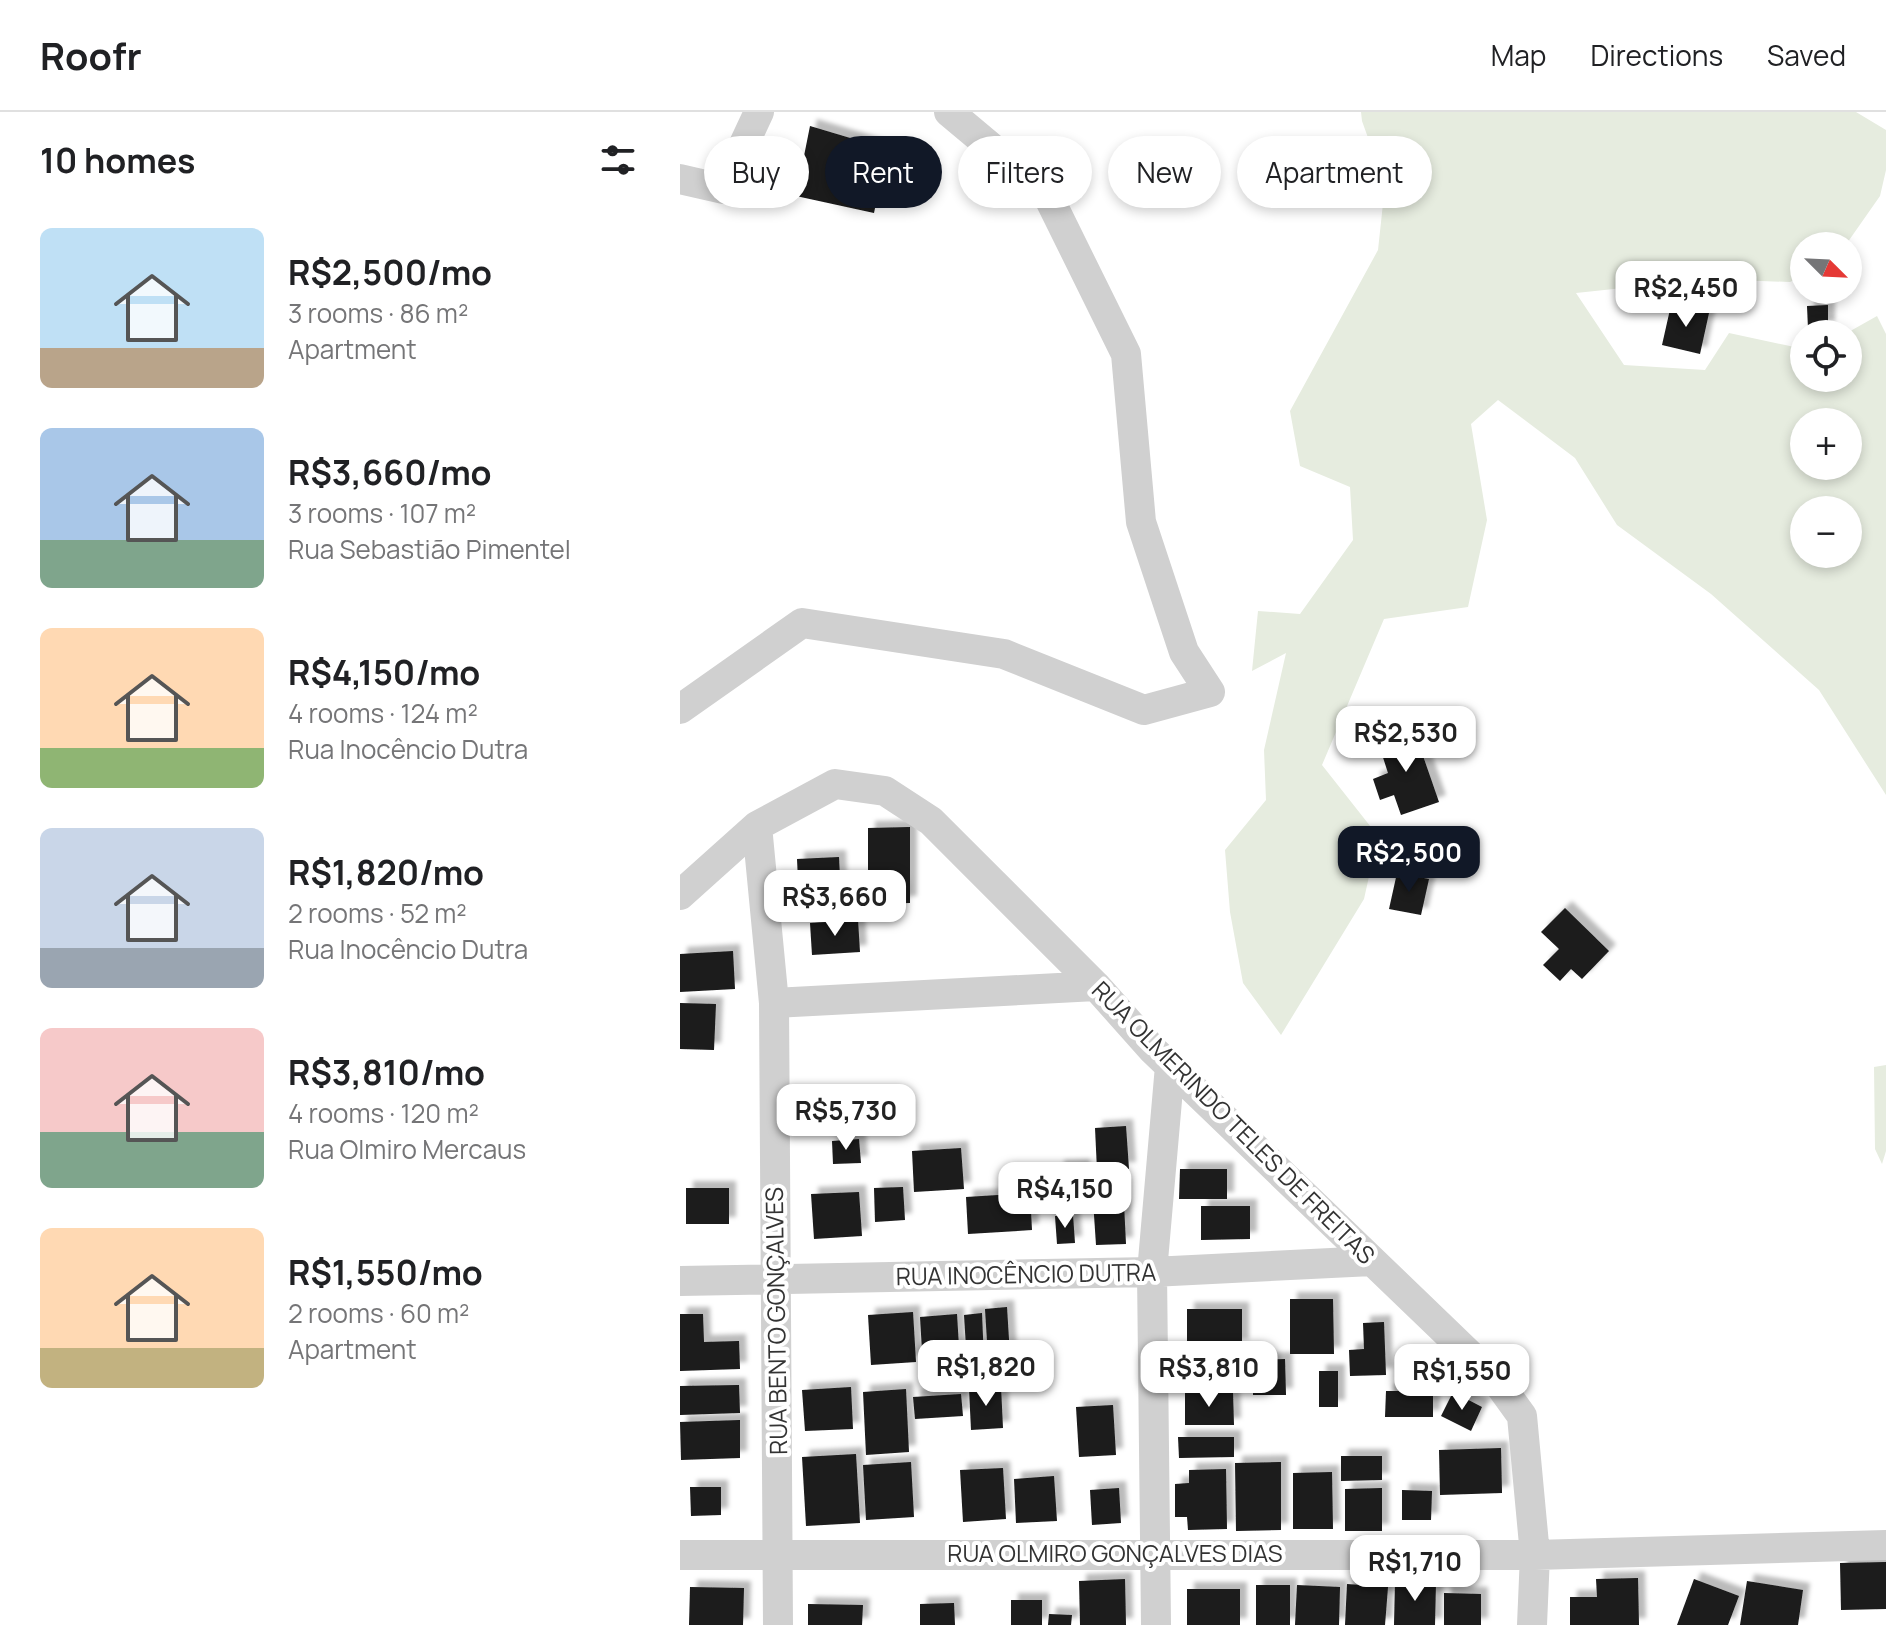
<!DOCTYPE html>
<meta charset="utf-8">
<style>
body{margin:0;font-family:Manrope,sans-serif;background:#f6f6f6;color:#202124;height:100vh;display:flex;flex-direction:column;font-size:30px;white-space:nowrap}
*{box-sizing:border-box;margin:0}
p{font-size:26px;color:#757577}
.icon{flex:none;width:44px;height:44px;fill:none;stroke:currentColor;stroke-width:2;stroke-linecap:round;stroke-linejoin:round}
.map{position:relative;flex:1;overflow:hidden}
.details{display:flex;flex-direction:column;background:#fff;width:680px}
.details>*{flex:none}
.top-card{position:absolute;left:24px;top:24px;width:760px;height:72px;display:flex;gap:16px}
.needle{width:52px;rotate:114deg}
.tools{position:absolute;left:1110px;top:120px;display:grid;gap:16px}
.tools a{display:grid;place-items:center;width:72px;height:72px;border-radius:50%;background:#fff;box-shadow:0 4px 12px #0003;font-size:40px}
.price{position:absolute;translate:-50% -68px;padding:0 18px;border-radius:16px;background:#fff;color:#222;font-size:26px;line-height:52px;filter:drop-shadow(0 2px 4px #0008)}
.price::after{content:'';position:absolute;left:50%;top:48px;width:24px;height:18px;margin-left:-12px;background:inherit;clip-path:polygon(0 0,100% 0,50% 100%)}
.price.current{background:#111827;color:#fff}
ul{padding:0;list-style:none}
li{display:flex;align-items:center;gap:24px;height:200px;padding:0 40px}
li span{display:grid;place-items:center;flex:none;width:224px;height:160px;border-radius:12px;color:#555}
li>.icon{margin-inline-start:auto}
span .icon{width:96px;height:96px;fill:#fffc;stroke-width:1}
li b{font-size:34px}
h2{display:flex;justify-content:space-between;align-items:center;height:96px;padding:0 40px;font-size:34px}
.pill{padding:0 28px;border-radius:36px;background:#fff;box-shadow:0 4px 12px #0003;font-size:28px;line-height:72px}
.pill.current{background:#111827;color:#fff}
header{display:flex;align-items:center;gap:48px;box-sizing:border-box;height:112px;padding:0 40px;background:#fff;border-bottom:2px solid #e0e0e0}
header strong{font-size:38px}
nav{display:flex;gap:44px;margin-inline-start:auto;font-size:28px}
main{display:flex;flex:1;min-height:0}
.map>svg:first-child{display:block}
.green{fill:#e6ecdf;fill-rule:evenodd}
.building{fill:#1a1a1a;filter:url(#shadow)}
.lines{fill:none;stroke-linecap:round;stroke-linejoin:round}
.street{stroke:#d0d0d0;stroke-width:30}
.labels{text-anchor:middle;stroke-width:8;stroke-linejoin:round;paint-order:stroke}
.street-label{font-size:24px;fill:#333;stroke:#fff}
</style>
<header>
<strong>Roofr</strong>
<nav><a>Map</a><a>Directions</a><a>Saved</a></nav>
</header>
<main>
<section class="details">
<h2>10 homes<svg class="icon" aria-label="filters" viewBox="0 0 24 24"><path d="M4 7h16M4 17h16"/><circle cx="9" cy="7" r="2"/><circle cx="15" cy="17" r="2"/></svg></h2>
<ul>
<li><span style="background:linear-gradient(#bfe0f5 75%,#b9a48a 0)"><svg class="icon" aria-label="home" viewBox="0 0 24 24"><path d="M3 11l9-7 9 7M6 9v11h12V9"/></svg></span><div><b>R$2,500/mo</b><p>3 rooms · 86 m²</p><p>Apartment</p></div></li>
<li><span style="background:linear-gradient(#a9c7e8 70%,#7fa58c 0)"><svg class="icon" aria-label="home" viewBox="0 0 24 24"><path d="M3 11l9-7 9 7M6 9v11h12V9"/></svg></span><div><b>R$3,660/mo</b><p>3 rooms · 107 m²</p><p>Rua Sebastião Pimentel</p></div></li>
<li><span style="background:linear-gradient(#ffd9b3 75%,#8fb573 0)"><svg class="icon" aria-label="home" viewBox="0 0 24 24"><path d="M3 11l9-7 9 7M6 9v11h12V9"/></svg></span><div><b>R$4,150/mo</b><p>4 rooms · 124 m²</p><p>Rua Inocêncio Dutra</p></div></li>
<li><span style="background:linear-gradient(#c9d6e8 75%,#9aa5b1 0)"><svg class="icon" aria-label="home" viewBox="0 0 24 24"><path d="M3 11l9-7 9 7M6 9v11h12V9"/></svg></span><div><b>R$1,820/mo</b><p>2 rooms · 52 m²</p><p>Rua Inocêncio Dutra</p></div></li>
<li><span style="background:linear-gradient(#f6c9c9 65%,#7fa58c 0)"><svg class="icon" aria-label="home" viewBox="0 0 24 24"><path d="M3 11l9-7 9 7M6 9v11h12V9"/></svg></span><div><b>R$3,810/mo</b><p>4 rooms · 120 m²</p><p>Rua Olmiro Mercaus</p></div></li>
<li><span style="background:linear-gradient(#ffd9b3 75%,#c2b280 0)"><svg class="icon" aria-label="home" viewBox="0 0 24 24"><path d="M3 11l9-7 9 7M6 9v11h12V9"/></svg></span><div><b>R$1,550/mo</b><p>2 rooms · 60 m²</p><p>Apartment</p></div></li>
</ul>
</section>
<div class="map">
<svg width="1206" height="1513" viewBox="0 0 1206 1513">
<defs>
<filter id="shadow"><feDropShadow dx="7" dy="-7" stdDeviation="2" flood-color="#0004"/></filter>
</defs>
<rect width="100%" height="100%" fill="#fff"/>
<path class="green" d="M681 0H1176L1206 18V58L1200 84 1165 134H1124V163L1110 170 1028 167 896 181 944 253 1025 258 1049 221 1124 237V266H1168V222H1165L1197 204 1206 222V683L1139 578 1031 482 937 413 895 346 818 288 791 312 807 408 788 495 704 507 642 653 698 724 684 787 601 923 563 871 550 800 545 738 586 688 584 638 606 541 572 559 578 499 620 502 673 428 670 375 620 354 610 299 698 138 705 73 682 9ZM1124 310H1168V354H1124ZM1124 398H1168V442H1124Z
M1206 953V1039L1202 1052 1195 1037 1194 955Z"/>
<path class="building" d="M130 14 207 37 194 101 116 84Z
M991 193 1029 201 1020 242 982 233Z
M1148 193V216L1128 217 1127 194Z
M734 618 759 690 721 703 714 683 700 688 693 667 708 661 698 630Z
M230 715V791L188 792V716Z
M159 745 161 787 119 790 117 747Z
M717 761 749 767 741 803 709 797Z
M885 796 929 839 902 867 891 857 880 869 863 853 879 837 861 820Z
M178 808 180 840 132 843 130 811Z
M53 839 55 877 0 880V842Z
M0 891 36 892 34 938 0 937Z
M446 1014 449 1057 417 1058 415 1016Z
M179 1027 181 1051 153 1052 152 1029Z
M281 1036 284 1077 234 1080 232 1039Z
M403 1054 405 1092 379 1093 377 1055Z
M500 1057H547V1087H499Z
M443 1072 446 1132 416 1133 412 1073Z
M223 1075 225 1108 195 1110 194 1076Z
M6 1076H49V1112H6Z
M179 1080 182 1124 134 1127 131 1082Z
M350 1081 352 1118 288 1122 286 1085Z
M521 1094H570V1127L521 1128Z
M393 1103 395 1131 377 1132 375 1104Z
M610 1187H653L654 1242H610Z
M327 1195 330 1244 308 1245 305 1197Z
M507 1197H562V1234L507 1235Z
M233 1200 236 1250 191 1253 188 1203Z
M302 1201 304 1250 287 1251 284 1203Z
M0 1202H23L24 1230 59 1229 60 1257 0 1259Z
M277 1202 280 1252 243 1255 240 1205Z
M704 1210 706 1263 670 1264 669 1238 684 1237 683 1211Z
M605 1247 606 1283H573V1248Z
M724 1257H753V1305H705L706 1279H724Z
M639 1259H658V1295H639Z
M59 1273 60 1301 0 1303V1274Z
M171 1275 173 1317 125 1319 122 1278Z
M321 1275 323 1316 291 1318 289 1277Z
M226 1277 229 1340 186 1343 183 1280Z
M553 1280 554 1313H505V1281Z
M773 1280 802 1295 791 1319 761 1304Z
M281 1282 283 1304 235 1307 233 1285Z
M433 1293 436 1343 399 1345 396 1295Z
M60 1308V1346L1 1348 0 1310Z
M498 1325H554V1345L499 1346Z
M821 1336 822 1381 760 1383 759 1338Z
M176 1342 180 1411 126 1414 122 1345Z
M661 1344H702V1368L661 1369Z
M231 1350 234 1405 186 1408 183 1353Z
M601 1350V1418L556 1419 555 1351Z
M323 1356 326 1407 283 1410 280 1358Z
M546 1357 547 1417 508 1418 507 1405H495V1372L509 1371V1358Z
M652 1360 653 1417H613V1361Z
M374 1364 377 1409 336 1411 334 1367Z
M10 1375H41V1403L11 1404Z
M439 1376 441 1411 412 1413 410 1378Z
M702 1376V1419H665V1377Z
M722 1378 752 1379 751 1408H722Z
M1206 1450V1497L1161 1498 1160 1451Z
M958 1466 959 1513H890V1485H917L916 1467Z
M445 1467 446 1513H400L399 1469Z
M1014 1467 1059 1484 1048 1513H997Z
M715 1469 756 1470 755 1513H714Z
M1067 1469 1123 1478 1118 1513H1060Z
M667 1472 708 1475 705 1513H665Z
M576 1473H610V1513H576Z
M617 1473 660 1475 659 1513H615Z
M10 1475 64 1476 63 1513H9Z
M507 1477H560V1513H507Z
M764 1481 801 1482V1513H764Z
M331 1488H362V1513H331Z
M274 1491 275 1513H240V1492Z
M128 1492 183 1493 182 1513H128Z
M369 1502 392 1503 391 1513H368Z"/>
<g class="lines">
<path class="street" d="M0 67 43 77 79 0
M0 597 122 511 324 542 464 598 530 580 504 540 461 410 446 242 367 82 269 0
M77 714 94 891 98 1513
M0 783 77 714 155 672 205 679 251 709 416 874 473 938 816 1268 842 1304 855 1443 852 1513
M94 891 416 874
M0 1169 472 1160 692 1149
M0 1443H855L1206 1433
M476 1513 472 1160 490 954"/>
</g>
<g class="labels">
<g class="street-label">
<text transform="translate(553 1011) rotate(45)" y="8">RUA OLMERINDO TELES DE FREITAS</text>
<text transform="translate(346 1163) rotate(-1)" y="8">RUA INOCÊNCIO DUTRA</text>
<text transform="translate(97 1209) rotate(-91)" y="8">RUA BENTO GONÇALVES</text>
<text x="435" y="1450">RUA OLMIRO GONÇALVES DIAS</text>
</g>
</g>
</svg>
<div class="tools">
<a><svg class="needle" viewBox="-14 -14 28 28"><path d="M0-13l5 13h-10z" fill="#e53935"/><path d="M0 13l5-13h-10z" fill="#757577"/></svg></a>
<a><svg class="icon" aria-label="locate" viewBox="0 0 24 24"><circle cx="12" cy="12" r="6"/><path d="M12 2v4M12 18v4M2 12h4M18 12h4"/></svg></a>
<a>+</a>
<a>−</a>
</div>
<b class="price" style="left:1006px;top:217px">R$2,450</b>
<b class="price" style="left:726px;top:662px">R$2,530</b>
<b class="price current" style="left:729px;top:782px">R$2,500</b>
<b class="price" style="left:155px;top:826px">R$3,660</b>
<b class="price" style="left:166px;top:1040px">R$5,730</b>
<b class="price" style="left:385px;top:1118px">R$4,150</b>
<b class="price" style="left:306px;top:1296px">R$1,820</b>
<b class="price" style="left:529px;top:1297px">R$3,810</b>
<b class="price" style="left:782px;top:1300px">R$1,550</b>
<b class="price" style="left:735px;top:1491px">R$1,710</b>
<div class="top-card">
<a class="pill">Buy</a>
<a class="pill current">Rent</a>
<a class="pill">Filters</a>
<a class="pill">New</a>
<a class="pill">Apartment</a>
</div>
</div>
</main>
